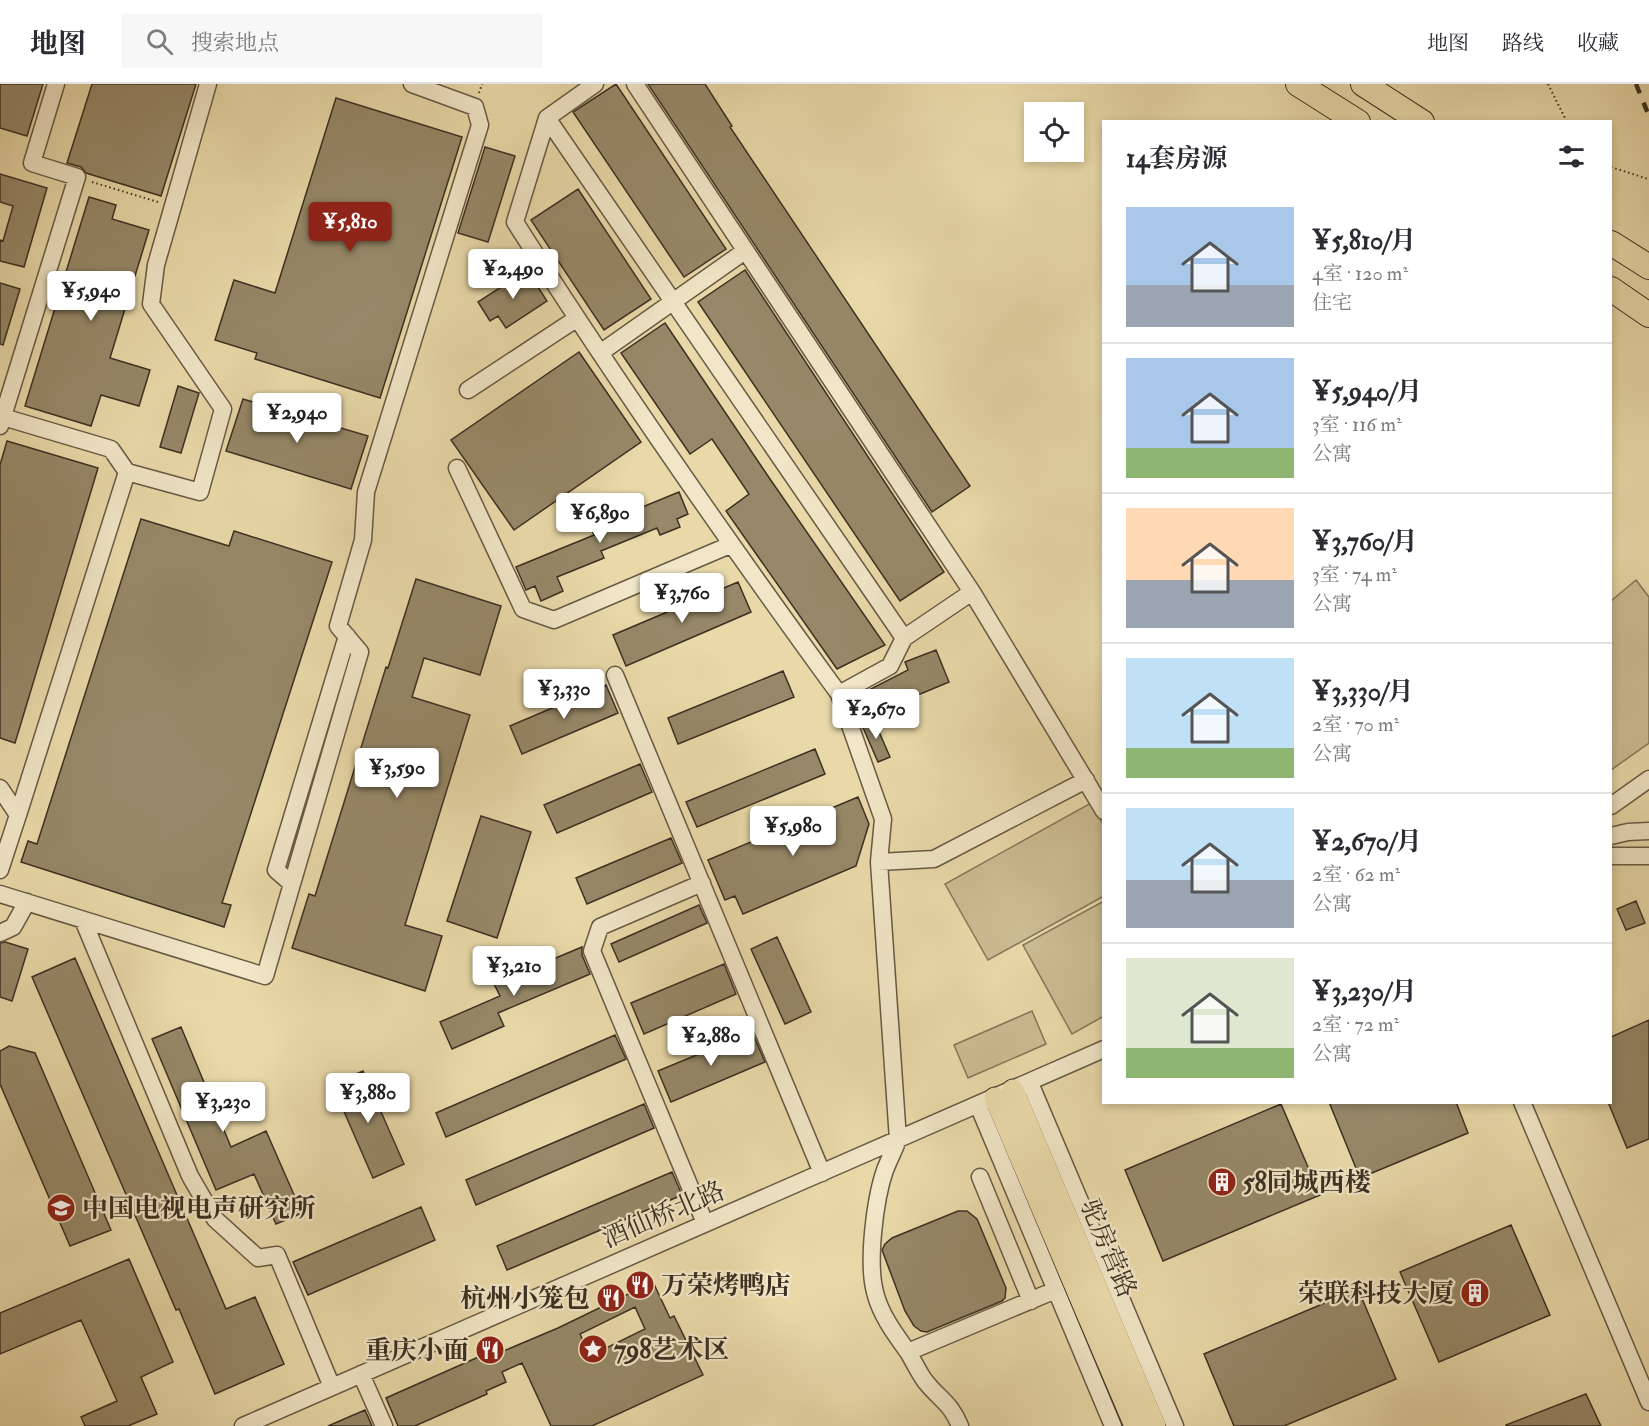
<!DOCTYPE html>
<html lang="zh">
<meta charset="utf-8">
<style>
body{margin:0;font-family:"IM FELL Double Pica","Noto Serif SC",serif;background:#f7f7f7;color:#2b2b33;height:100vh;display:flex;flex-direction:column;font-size:22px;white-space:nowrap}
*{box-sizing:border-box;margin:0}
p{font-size:20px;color:#7c7c81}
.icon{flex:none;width:33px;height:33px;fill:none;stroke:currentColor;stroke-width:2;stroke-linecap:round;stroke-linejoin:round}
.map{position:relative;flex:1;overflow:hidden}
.sheet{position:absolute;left:1102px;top:36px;width:510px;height:984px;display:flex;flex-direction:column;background:#fff;border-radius:0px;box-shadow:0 3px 9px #0003}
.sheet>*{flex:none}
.buttons{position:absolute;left:1024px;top:18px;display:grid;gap:12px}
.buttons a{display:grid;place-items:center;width:60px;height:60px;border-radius:0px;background:#fff;box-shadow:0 3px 9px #0003;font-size:30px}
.price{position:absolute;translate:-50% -51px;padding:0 14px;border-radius:6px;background:#fff;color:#222;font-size:20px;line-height:39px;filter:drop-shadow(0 2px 3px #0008)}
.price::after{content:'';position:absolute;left:50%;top:36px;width:18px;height:14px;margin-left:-9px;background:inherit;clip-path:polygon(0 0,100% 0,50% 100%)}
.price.selected{background:#8f2418;color:#fff}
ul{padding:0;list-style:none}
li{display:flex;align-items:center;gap:18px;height:150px;padding:0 24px}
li+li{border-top:2px solid #e1e1e2}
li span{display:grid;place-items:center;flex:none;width:168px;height:120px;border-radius:0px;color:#555}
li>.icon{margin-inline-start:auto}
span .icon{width:72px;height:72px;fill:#fffc;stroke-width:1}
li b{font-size:26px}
h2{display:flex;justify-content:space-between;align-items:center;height:72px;padding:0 24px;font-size:26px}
header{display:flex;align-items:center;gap:36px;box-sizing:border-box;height:84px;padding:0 30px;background:#fff;border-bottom:2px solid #e1e1e2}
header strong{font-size:28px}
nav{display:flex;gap:33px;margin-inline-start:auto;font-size:21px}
.search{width:420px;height:54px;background:#f7f7f7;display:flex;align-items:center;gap:15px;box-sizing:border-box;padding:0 21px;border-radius:0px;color:#7c7c81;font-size:22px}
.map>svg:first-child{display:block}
.green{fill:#ccbc92;stroke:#84765a;stroke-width:1.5}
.building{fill:#968868;stroke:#3c3022;stroke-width:1.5;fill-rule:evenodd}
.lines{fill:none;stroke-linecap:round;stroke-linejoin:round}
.minor-casing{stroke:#675a44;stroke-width:19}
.major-casing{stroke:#3c3022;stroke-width:23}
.highway-casing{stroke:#3c3022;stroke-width:26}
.path{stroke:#3c3022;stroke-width:2;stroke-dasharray:1.5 3;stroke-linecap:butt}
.minor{stroke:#f1e6c7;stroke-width:16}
.major{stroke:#e9d9a9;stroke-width:21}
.highway{stroke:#e9d9a9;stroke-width:24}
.rail{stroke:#3c3022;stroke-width:4.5;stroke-dasharray:10 10;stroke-linecap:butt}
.labels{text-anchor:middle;stroke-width:4.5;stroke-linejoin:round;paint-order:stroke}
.poi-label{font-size:26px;font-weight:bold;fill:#3c3022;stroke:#f1e6c7;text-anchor:start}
.street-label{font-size:26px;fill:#3c3022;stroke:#f1e6c7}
</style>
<header>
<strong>地图</strong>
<div class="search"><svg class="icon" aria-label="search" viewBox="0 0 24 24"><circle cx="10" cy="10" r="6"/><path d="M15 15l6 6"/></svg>搜索地点</div>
<nav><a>地图</a><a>路线</a><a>收藏</a></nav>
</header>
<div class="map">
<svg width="1649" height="1342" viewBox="0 0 1649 1342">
<rect width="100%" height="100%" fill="#e9d9a9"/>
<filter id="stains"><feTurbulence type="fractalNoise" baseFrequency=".00333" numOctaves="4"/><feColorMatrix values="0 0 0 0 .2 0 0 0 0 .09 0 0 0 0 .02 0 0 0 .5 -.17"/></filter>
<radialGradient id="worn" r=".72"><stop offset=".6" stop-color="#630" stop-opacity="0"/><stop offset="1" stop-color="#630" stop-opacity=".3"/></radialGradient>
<path class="green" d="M1636 496 1649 513V659L1611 686V517Z
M1091 719 1104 742V812L988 876 945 800Z
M1104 817V932L1072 950 1023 861Z
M1032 927 1046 960 968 994 954 961Z"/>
<path class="building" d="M0 0H43L27 52 0 44Z
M92 0H196L161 112 86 89 81 83 67 79Z
M616 0 726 165 684 193 573 28Z
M648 0H705L732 42 730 43 970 402 932 428Z
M336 14 462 53 380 314 255 275 257 269 215 256 234 196 275 209Z
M485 63 515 72 488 158 458 149Z
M0 90 47 104 24 183 0 177V156L3 157 13 122 0 118Z
M578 105 651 215 604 246 531 136Z
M89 113 116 121 112 135 149 146 110 274 150 286 139 322 101 311 91 342 25 322Z
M527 186 547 217 506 244 498 232 490 237 478 218Z
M745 186 944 488 900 517 698 218Z
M0 199 20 205 3 261 0 260Z
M665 239 770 395 885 561 837 585 726 427 749 410 712 355 690 370 621 269Z
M579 268 641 358 514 446 451 356Z
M178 302 199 309 181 369 160 363Z
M243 315 368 352 351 405 226 367Z
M7 357 98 384 15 659 0 654V381Z
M679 408 688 430 677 435 680 443 660 451 657 444 601 467 604 474 557 493 563 507 541 517 535 502 526 506 516 483 594 451 591 444Z
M141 435 229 462 234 447 332 478 222 819 231 821 224 843 21 778 28 757 37 760Z
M416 495 501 522 480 591 424 574 412 613 470 631 405 841 442 852 425 907 292 864 309 810 315 812 386 583 388 584Z
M738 498 751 528 626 582 613 551Z
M936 566 949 598 872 630 863 609 908 586 905 578Z
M783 587 794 613 678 660 668 634Z
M606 601 618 629 522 670 510 642Z
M873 634 890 673 878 678 861 639Z
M815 665 825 690 697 743 686 718Z
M640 680 652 708 557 749 544 721Z
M858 713 869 740 856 782 743 830 735 812 725 816 708 776Z
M481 732 531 748 497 854 447 837Z
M671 754 682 779 587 820 576 794Z
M1636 817 1645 839 1626 846 1617 825Z
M699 821 707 839 619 878 611 860Z
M777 853 811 928 785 940 751 865Z
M5 858 28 865 12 917 0 913V859Z
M582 863V871L590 890 498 929 504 942 452 965 440 938 500 912 494 900Z
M75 874 226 1225 255 1213 284 1280 215 1310 179 1225 176 1226 32 893Z
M724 880 736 910 644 950 631 919Z
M1649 936V1055L1627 1064 1608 1018H1611V953Z
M181 943 231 1063 266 1047 302 1129 276 1140 254 1090 216 1106 152 955Z
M752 948 765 978 671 1018 658 987Z
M615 951 626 975 446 1053 436 1029Z
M9 962 35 969 111 1146 70 1162 0 1000V967Z
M363 987 404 1080 373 1094 332 1000Z
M1329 1018H1456L1468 1049 1360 1094Z
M644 1020 654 1044 476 1121 466 1096Z
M1281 1020 1320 1111 1163 1177 1125 1086Z
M672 1088 682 1111 507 1186 497 1162Z
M421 1123 435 1156 308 1211 293 1178Z
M958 1127H967L977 1135 1006 1204 1005 1214 1002 1217 927 1248 921 1247 914 1242 905 1227 882 1166 885 1160 892 1154Z
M1511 1141 1550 1231 1439 1278 1400 1188Z
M129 1175 173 1278 141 1293 157 1330 128 1342H85L81 1333 117 1317 81 1236 0 1270V1229Z
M653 1198 670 1234 674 1232 703 1291 592 1342H551L522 1279 502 1288 506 1298 486 1307 487 1310 415 1342H398L386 1314 492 1267 494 1271 558 1244ZM635 1223 645 1245 590 1272 580 1250Z
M1358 1205 1396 1295 1284 1342H1234L1204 1270Z
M1586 1310 1601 1342H1506V1341Z
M365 1326 372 1342H328Z"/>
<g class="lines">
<g class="minor-casing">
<path id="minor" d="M595 0 547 34 515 138C617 299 726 455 839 610L890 582 904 554 972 508
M635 0 972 508 1104 727
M547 34 904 554
M600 269 745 167
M468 306 576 235
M3 333 111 365 127 388 200 408 223 325 151 220 156 181 208 0
M0 342 77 93 32 79 56 0
M457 384 523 525 554 536 730 461
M615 591 822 1089
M839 610 883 735 879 778 898 1056C894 1066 889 1076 885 1086 875 1115 867 1178 875 1208 880 1230 895 1250 908 1268L1046 1210
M0 704 18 731 0 786
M1611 722 1649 695
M18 731 127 388
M1611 752 1628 748 1649 747
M1611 772H1649
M879 778 934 775 1086 696
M702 799 600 843 592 867 705 1139
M292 800 276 786 347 552
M0 810 265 892 360 568 338 542 363 456 366 408 480 41 475 23 412 0
M83 836 190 1092 215 1135 258 1174 277 1171 332 1303
M0 849 13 843 27 818
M1030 999 1175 1342
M1522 1018 1649 1318
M978 1021 1113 1342
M980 1093 1031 1217
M908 1268C914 1278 919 1289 925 1297 939 1315 951 1319 960 1342
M361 1290 384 1342
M243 1342 1104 965"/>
</g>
<g class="major-casing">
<path id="major" d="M1013 1006 1155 1342
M995 1014 1135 1342"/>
</g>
<g class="highway-casing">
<path id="highway" d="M1298 0 1358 38
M1363 0 1422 38
M1611 159 1649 183
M1611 205 1649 231"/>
</g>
<path class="path" d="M1548 0 1567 38
M479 9 482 0
M1611 83 1648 95
M92 98 158 118"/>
<use href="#minor" class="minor"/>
<use href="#major" class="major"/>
<use href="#highway" class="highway"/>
<path class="rail" d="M1636 0 1649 32"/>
</g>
<defs>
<g id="building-disc" transform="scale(1.5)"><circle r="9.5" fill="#8f2418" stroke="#f1e6c7"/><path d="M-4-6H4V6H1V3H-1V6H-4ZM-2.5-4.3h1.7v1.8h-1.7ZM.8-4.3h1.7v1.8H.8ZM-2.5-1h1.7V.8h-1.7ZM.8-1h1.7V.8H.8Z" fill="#fff"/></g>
<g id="university-disc" transform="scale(1.5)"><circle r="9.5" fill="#8f2418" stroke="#f1e6c7"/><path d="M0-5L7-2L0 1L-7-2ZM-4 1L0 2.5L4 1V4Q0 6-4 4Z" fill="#fff"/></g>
<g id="restaurant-disc" transform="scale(1.5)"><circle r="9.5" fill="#8f2418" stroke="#f1e6c7"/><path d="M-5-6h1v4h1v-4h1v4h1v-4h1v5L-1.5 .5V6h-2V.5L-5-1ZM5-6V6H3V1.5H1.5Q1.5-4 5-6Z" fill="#fff"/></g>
<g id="sight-disc" transform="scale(1.5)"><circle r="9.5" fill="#8f2418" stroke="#f1e6c7"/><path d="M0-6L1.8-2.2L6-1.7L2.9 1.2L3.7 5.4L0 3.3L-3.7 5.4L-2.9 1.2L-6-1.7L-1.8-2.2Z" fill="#fff"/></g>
</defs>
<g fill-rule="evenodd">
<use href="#building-disc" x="1222" y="1098"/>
<use href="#university-disc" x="61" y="1124"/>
<use href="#restaurant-disc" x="640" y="1201"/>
<use href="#building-disc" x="1475" y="1209"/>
<use href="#restaurant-disc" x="611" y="1214"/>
<use href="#sight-disc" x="593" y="1265"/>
<use href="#restaurant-disc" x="490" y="1266"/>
</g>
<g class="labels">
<g class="poi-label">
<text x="1243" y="1107">58同城西楼</text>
<text x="82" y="1133">中国电视电声研究所</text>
<text x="661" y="1210">万荣烤鸭店</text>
<text x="1454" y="1218" text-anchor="end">荣联科技大厦</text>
<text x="590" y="1223" text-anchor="end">杭州小笼包</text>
<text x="614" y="1274">798艺术区</text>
<text x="469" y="1275" text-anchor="end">重庆小面</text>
</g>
<g class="street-label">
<text transform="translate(663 1130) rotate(-23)" y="9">酒仙桥北路</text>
<text transform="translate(1109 1164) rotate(67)" y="9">驼房营路</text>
</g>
</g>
<rect width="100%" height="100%" filter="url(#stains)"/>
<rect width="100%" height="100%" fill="url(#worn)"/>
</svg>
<div class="buttons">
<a><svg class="icon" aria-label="locate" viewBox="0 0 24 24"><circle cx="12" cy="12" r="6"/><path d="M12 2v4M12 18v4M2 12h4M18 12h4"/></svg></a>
</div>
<b class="price selected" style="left:350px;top:169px">¥5,810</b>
<b class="price" style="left:513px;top:216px">¥2,490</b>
<b class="price" style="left:91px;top:238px">¥5,940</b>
<b class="price" style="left:297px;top:360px">¥2,940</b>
<b class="price" style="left:600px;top:460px">¥6,890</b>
<b class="price" style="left:682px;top:540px">¥3,760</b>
<b class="price" style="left:564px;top:636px">¥3,330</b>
<b class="price" style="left:876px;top:656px">¥2,670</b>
<b class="price" style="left:397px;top:715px">¥3,590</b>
<b class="price" style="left:793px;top:773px">¥5,980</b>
<b class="price" style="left:514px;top:913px">¥3,210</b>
<b class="price" style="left:711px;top:983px">¥2,880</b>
<b class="price" style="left:368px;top:1040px">¥3,880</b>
<b class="price" style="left:223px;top:1049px">¥3,230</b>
<section class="sheet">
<h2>14套房源<svg class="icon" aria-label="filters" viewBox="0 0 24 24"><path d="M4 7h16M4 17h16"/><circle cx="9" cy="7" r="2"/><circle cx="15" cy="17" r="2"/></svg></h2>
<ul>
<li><span style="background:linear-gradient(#a9c7e8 65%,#9aa5b1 0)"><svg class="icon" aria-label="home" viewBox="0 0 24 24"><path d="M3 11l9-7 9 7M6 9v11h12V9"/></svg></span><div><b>¥5,810/月</b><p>4室 · 120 m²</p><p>住宅</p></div></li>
<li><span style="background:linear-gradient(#a9c7e8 75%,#8fb573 0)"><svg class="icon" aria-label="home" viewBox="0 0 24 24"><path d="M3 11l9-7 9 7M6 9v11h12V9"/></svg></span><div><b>¥5,940/月</b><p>3室 · 116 m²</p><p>公寓</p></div></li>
<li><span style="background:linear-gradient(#ffd9b3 60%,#9aa5b1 0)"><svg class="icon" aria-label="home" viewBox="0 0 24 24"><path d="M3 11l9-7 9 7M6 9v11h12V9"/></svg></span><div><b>¥3,760/月</b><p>3室 · 74 m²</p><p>公寓</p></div></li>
<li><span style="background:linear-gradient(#bfe0f5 75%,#8fb573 0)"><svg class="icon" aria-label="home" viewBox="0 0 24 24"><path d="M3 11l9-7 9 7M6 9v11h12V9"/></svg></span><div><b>¥3,330/月</b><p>2室 · 70 m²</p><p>公寓</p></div></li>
<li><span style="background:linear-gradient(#bfe0f5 60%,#9aa5b1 0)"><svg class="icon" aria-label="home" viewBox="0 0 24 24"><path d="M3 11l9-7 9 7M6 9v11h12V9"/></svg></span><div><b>¥2,670/月</b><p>2室 · 62 m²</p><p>公寓</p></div></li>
<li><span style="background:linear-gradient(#dfe7d0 75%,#8fb573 0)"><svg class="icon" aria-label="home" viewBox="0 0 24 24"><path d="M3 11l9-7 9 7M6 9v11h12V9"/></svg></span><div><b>¥3,230/月</b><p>2室 · 72 m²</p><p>公寓</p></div></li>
</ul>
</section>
</div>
